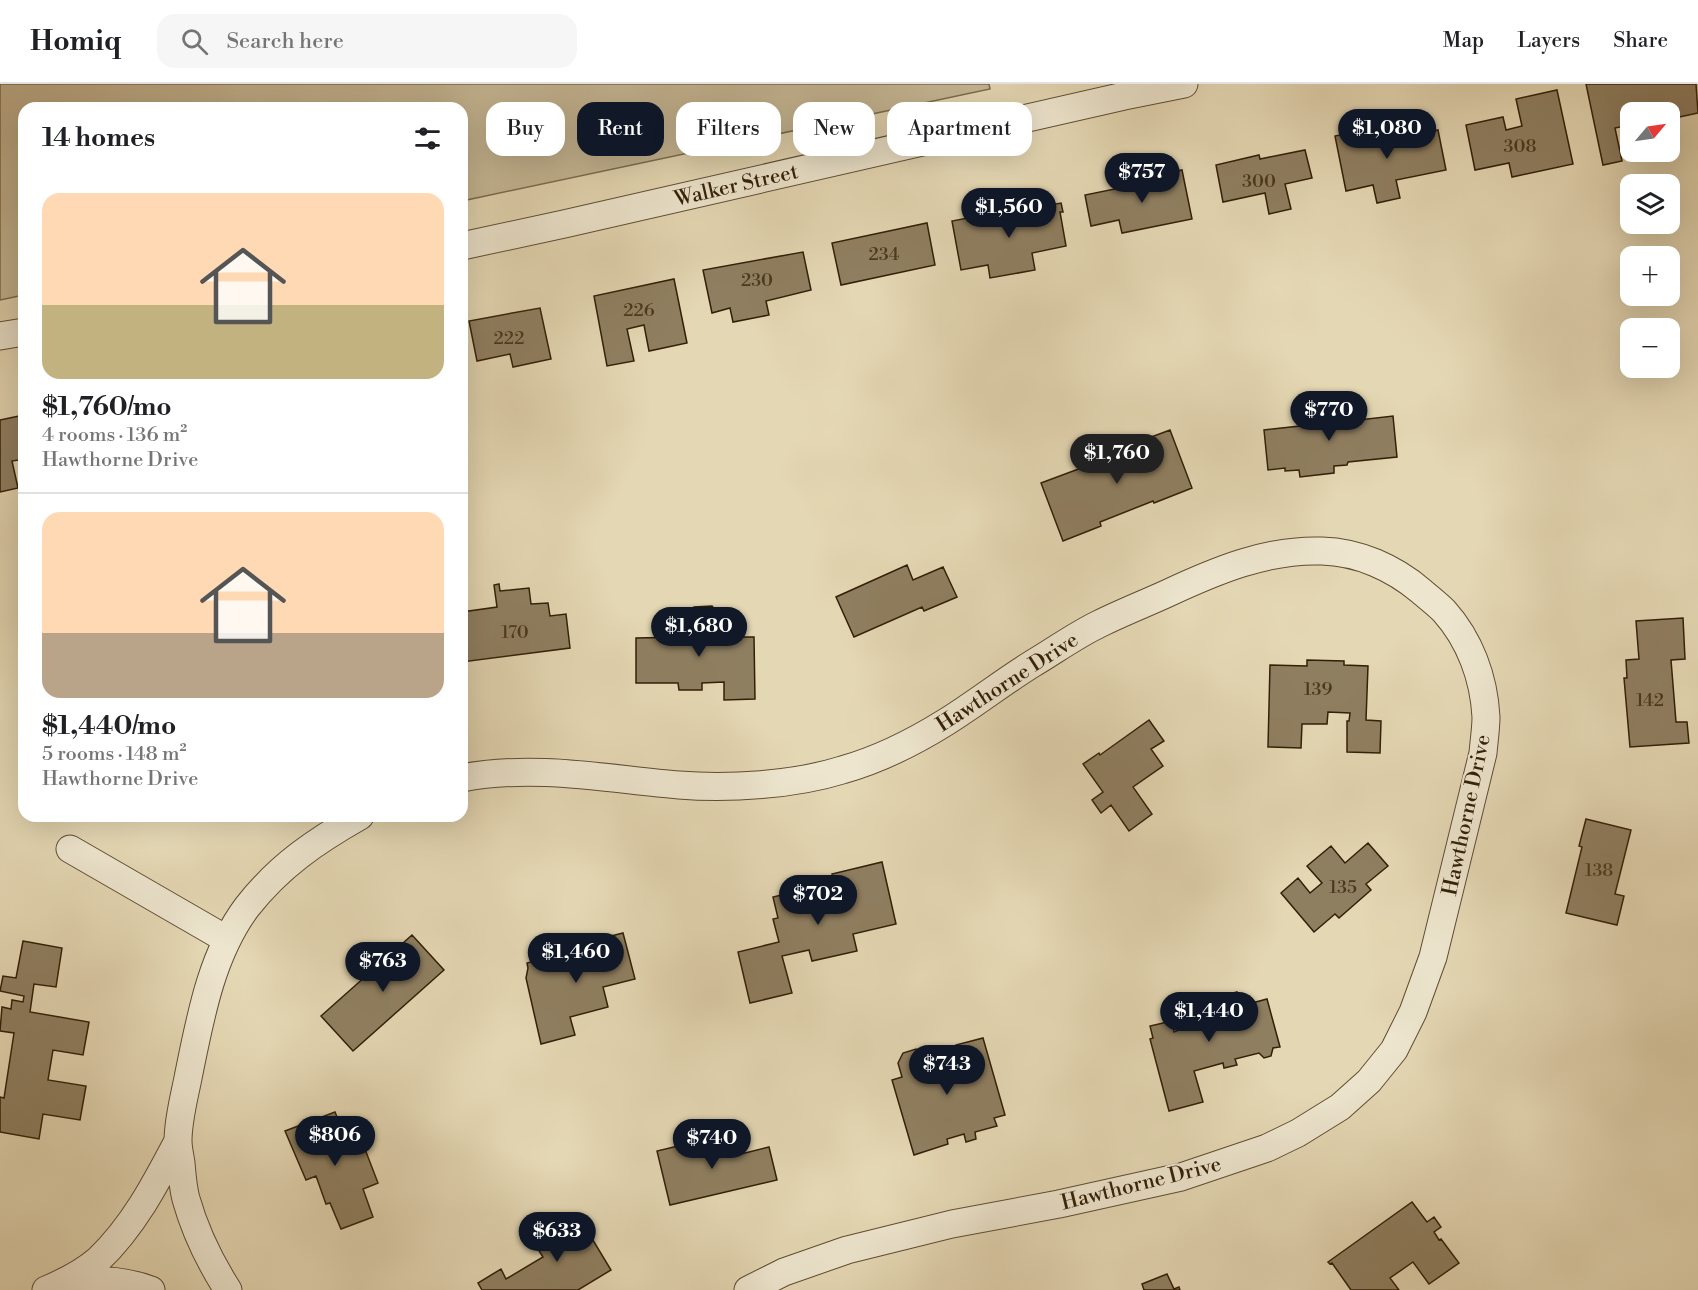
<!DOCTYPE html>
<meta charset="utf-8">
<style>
body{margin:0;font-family:"Libre Bodoni",serif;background:#f6f6f6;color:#202124;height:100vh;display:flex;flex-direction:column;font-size:22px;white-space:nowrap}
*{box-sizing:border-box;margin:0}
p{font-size:20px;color:#757577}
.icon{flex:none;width:33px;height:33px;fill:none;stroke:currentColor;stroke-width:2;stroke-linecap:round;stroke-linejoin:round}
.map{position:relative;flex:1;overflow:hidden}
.panel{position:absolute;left:18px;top:18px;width:450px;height:720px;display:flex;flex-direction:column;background:#fff;border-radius:18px;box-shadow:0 6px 24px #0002}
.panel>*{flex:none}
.guide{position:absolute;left:486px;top:18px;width:570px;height:54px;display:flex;gap:12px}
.needle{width:39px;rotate:61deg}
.controls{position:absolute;left:1620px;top:18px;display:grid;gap:12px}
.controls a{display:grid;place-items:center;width:60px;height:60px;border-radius:12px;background:#fff;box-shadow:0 6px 24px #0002;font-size:30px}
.price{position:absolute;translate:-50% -51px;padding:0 14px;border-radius:21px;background:#111827;color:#fff;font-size:20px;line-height:39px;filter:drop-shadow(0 2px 3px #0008)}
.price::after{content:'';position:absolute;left:50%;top:36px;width:18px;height:14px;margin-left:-9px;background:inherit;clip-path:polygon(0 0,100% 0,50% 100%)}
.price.active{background:#222;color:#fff}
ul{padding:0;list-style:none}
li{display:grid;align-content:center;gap:12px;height:318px;padding:0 24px}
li+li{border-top:2px solid #e0e0e0}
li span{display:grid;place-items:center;height:186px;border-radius:18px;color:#555}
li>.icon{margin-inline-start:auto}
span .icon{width:108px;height:108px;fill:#fffc;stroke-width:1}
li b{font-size:26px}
h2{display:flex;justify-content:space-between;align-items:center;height:72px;padding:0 24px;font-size:26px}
.chip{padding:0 21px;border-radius:18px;background:#fff;box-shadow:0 6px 24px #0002;font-size:21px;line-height:54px}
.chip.active{background:#111827;color:#fff}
header{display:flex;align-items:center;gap:36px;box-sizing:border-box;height:84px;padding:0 30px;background:#fff;border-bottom:2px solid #e0e0e0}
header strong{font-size:28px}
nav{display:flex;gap:33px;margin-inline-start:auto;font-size:21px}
.search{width:420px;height:54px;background:#f6f6f6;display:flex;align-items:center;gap:15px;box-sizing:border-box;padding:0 21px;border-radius:18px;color:#757577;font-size:22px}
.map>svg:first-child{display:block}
.green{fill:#c6b896;stroke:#7c6c4f;stroke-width:1.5}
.building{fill:#8f7f61;stroke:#321f08;stroke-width:1.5}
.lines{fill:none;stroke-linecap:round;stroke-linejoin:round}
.minor-casing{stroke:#5e4d33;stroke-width:29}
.minor{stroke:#ede5ce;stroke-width:27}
.labels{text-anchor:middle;stroke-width:4.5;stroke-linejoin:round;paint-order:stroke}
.number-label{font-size:18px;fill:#49371e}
.street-label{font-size:21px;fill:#321f08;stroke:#ede5ce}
</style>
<header>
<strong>Homiq</strong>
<div class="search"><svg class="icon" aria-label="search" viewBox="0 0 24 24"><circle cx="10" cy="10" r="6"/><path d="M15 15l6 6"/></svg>Search here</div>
<nav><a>Map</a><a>Layers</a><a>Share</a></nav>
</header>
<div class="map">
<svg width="1698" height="1206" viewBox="0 0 1698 1206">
<rect width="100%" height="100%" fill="#e4d7b3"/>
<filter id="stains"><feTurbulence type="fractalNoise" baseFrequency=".00333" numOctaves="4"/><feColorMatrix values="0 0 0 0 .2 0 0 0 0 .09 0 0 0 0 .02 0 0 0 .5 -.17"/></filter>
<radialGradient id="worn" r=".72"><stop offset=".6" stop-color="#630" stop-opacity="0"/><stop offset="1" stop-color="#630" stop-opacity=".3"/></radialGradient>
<path class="green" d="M0 0H989L990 5 462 117V24H24V211L0 216Z"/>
<path class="building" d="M1586 0H1696L1698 29 1670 35V28H1630V41L1615 44 1622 77 1603 81Z
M1557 6 1573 80 1512 93 1509 79 1475 86 1466 41 1503 33 1506 46 1522 42 1516 15Z
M1377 43 1379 56 1403 51 1404 53 1438 46 1446 86 1396 96 1400 114 1377 119 1373 101 1346 107 1335 52Z
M1305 66 1312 94 1285 100 1291 125 1269 130 1265 109 1223 118 1216 81 1259 71 1260 75Z
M1182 86 1192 135 1122 149 1119 136 1091 142 1085 111 1154 97 1153 92Z
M1061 119 1063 128H1060L1066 162 1032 169 1035 186 990 194 988 181 961 186 952 137 1035 121V124Z
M927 139 935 181 841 201 832 159Z
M803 168 811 206 766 217 769 231 733 238 730 224 712 229 703 186Z
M674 195 687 259 649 267 644 241 627 245 634 277 607 282 594 212Z
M540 224 551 275 513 283 510 270 477 277 469 237Z
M1331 317 1333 339 1393 332 1397 373 1348 378 1347 381 1334 382V389L1300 393 1299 386 1285 387V384L1268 386 1264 346 1309 341 1306 320Z
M24 331V375L12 377 18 404 0 408V336Z
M1170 346 1192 404 1154 419 1153 417 1100 438 1101 442 1063 457 1041 399 1132 365 1130 361Z
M907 481 913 496 943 483 957 513 924 527 922 523 854 553 836 513Z
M499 500 500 507 529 504 531 520 548 519 550 532 566 530 570 564 462 578V528L497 523 494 501Z
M712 522 718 529V538L713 544 719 549V553H754L755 615 724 616V598L702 599V606H679L678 599H636V554L687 553V529L694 523Z
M1683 534 1685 575 1671 576 1676 638H1687L1689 659 1630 663 1624 594H1627L1626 576 1639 575 1636 537Z
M1307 576 1344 577V581L1368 582 1366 636 1381 637 1380 669 1347 668V637H1349L1350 629 1328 628 1327 640H1302L1301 664 1268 663 1270 581 1307 582Z
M1149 636 1164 657 1151 665 1163 682 1133 703 1152 730 1129 747 1111 721 1101 729 1092 716 1103 708 1083 680 1099 669 1100 671Z
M1586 735 1631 746 1615 810 1624 812 1617 841 1566 829 1582 763 1579 762Z
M1368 759 1388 782 1366 800 1371 806 1339 834 1335 830 1314 848 1281 809 1298 794 1310 809 1322 799 1307 782 1331 762 1345 779Z
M882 778 896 840 853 850 857 867 812 877 809 866 782 872 792 909 750 919 738 868 779 858 773 835 778 834 773 813 794 808 793 803 833 793 832 790Z
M623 849 635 895 603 903 608 923 570 933 575 951 541 960 526 894 528 884 527 879 573 867 572 862Z
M412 851 444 886 353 967 321 932Z
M23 857 62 864 56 903 34 900 30 928 89 938 83 971 53 966 48 996 86 1002 80 1036 43 1030 39 1055 0 1048V1013L4 1014 14 949 0 947 2 923 11 925 12 916 23 918 24 912 0 907 3 892 16 894Z
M1237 908 1241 922 1267 915 1280 963 1273 964 1271 972 1264 974 1259 969 1235 975 1237 981 1224 984 1223 979 1194 987 1203 1018 1169 1027 1150 955 1153 954 1150 942 1172 937 1174 948 1179 946 1174 925Z
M983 954 1005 1031 994 1034 997 1042 975 1048 976 1055 966 1058 964 1050 947 1055 948 1060 914 1071 892 996 902 993 898 979 903 969 916 965 925 971 929 985 935 983 939 978 945 976 952 974 960 975 956 961Z
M335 1028 350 1065 363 1060 378 1099 363 1105 373 1133 341 1145 330 1119 326 1120 316 1092 306 1096 285 1047Z
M724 1051 729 1073 769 1063 777 1096 670 1121 657 1067Z
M1412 1118 1427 1138 1434 1133 1441 1143 1434 1148 1439 1156 1441 1155 1459 1179 1429 1200 1413 1178 1390 1194 1399 1206H1351L1332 1179 1330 1180 1328 1178Z
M579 1133 611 1186 578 1206H482L478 1199 501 1185 506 1195 543 1173 534 1159 541 1155 540 1153 534 1156 530 1153 542 1146 546 1152Z
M1167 1190 1174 1205 1179 1203 1180 1206H1144L1142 1200Z"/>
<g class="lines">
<g class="minor-casing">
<path id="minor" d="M462 162 564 140 1124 12 1184 0
M0 252 24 248
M462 694C534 680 608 695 679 701 729 705 794 701 842 686 878 676 914 658 946 638 975 620 1003 598 1032 580 1054 567 1076 551 1099 540 1121 529 1144 520 1166 510 1215 487 1267 465 1322 467 1359 468 1394 484 1421 507 1429 514 1437 520 1444 527 1470 556 1484 594 1486 633 1486 644 1484 657 1483 669L1433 873 1413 928 1394 966 1369 997 1340 1023 1298 1049 1267 1064 1181 1093 1059 1120 952 1140 847 1166 784 1188 748 1206
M70 765 226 855
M71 1195C98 1196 125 1196 151 1206
M46 1206C65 1198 83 1189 98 1176 133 1143 156 1099 178 1057
M228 1206C210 1178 195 1147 186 1115 183 1104 182 1091 181 1079 180 1072 178 1064 178 1057 178 1036 184 1014 188 994 200 935 211 871 247 823 279 782 316 757 360 732"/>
</g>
<use href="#minor" class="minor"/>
</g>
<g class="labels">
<g class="number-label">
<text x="1520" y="68">308</text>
<text x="1259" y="103">300</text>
<text x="884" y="176">234</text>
<text x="757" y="202">230</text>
<text x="639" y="232">226</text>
<text x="509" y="260">222</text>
<text x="515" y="554">170</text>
<text x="1318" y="611">139</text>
<text x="1650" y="622">142</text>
<text x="1599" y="792">138</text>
<text x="1343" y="809">135</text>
</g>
<g class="street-label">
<text transform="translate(736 101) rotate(-13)" y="7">Walker Street</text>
<text transform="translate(1007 598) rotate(-33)" y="7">Hawthorne Drive</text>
<text transform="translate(1466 731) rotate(-78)" y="7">Hawthorne Drive</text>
<text transform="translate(1141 1099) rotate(-14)" y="7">Hawthorne Drive</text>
</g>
</g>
<rect width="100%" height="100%" filter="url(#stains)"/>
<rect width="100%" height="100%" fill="url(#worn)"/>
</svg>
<div class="controls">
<a><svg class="needle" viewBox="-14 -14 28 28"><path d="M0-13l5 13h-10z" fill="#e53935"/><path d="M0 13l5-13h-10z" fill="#757577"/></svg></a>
<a><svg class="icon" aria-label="layers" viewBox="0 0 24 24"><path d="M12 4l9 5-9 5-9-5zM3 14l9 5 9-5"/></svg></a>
<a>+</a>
<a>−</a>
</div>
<b class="price" style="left:1387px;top:76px">$1,080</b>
<b class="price" style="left:1142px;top:120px">$757</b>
<b class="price" style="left:1009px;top:155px">$1,560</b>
<b class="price" style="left:1329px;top:358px">$770</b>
<b class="price active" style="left:1117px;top:401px">$1,760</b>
<b class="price" style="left:699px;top:574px">$1,680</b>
<b class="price" style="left:818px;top:842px">$702</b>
<b class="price" style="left:576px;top:900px">$1,460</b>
<b class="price" style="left:383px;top:909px">$763</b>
<b class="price" style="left:1209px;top:959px">$1,440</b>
<b class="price" style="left:947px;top:1012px">$743</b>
<b class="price" style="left:335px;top:1083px">$806</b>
<b class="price" style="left:712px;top:1086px">$740</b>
<b class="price" style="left:557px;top:1179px">$633</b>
<div class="guide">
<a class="chip">Buy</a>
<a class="chip active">Rent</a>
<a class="chip">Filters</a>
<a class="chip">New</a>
<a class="chip">Apartment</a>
</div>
<section class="panel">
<h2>14 homes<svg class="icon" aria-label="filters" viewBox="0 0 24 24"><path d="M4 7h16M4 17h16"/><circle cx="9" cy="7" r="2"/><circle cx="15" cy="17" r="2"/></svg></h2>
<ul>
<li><span style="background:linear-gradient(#ffd9b3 60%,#c2b280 0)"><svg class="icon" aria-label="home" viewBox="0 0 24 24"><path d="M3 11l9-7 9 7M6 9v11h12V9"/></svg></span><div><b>$1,760/mo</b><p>4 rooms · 136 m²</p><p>Hawthorne Drive</p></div></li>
<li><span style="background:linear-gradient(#ffd9b3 65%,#b9a48a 0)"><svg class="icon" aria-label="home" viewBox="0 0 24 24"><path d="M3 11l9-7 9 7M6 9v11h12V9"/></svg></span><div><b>$1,440/mo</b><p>5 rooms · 148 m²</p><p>Hawthorne Drive</p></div></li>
</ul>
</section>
</div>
